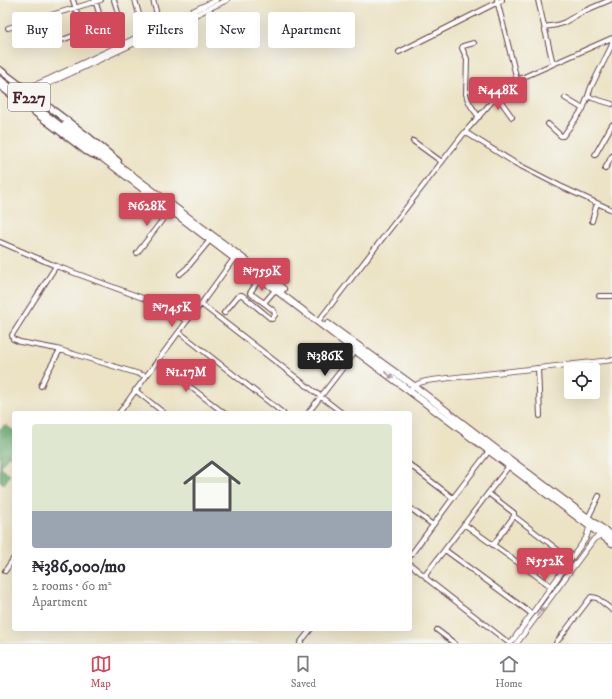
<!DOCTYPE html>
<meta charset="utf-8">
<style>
body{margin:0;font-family:"IM FELL DW Pica",serif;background:#f7f7f7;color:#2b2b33;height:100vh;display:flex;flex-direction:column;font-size:15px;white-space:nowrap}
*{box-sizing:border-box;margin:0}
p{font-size:13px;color:#7c7c81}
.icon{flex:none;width:22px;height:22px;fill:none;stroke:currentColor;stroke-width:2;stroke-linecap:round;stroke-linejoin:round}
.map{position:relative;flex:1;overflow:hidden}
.panel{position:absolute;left:12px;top:411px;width:400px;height:220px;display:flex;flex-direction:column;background:#fff;border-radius:4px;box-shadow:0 4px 16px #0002}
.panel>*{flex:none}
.top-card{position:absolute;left:12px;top:12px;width:400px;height:36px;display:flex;gap:8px}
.controls{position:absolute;left:564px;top:363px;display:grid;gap:8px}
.controls a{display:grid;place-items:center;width:36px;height:36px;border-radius:4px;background:#fff;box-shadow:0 4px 16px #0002;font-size:20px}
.price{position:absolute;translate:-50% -34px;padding:0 9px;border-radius:4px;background:#d1495b;color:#fff;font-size:13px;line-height:26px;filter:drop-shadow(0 1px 2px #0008)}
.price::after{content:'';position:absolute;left:50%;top:24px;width:12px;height:9px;margin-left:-6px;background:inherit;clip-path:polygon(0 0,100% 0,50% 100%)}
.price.on{background:#222;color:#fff}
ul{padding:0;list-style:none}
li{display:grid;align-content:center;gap:8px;height:212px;padding:0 20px}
li span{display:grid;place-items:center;height:124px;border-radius:4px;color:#555}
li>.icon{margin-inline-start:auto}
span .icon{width:72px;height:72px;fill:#fffc;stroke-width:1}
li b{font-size:17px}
.tag{padding:0 14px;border-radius:4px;background:#fff;box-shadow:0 4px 16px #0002;font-size:14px;line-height:36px}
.tag.on{background:#d1495b;color:#fff}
.menu{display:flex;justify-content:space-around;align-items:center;height:56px;border-top:1px solid #e1e1e2;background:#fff;font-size:11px;color:#7c7c81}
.menu a{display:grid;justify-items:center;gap:2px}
.menu .on{color:#d1495b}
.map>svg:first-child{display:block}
.forest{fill:url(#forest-crowns);stroke:#5c674e}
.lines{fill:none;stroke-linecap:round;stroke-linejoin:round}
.stream{stroke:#41b1ba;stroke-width:1}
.minor-casing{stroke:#623c42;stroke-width:6}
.tertiary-casing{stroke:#623c42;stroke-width:6}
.secondary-casing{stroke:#623c42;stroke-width:8}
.primary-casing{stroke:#623c42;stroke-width:8}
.minor{stroke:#fff;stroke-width:4}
.tertiary{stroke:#fff;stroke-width:4.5}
.secondary{stroke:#fff;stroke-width:5.5}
.primary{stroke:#fff;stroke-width:6}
.oneway{fill:#ae9aa0}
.labels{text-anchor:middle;stroke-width:3;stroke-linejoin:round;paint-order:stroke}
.shield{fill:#f6f6f2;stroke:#7e6067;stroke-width:1}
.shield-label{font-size:16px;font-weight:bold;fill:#4a1f2b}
</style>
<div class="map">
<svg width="612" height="643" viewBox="0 0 612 643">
<defs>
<pattern id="forest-crowns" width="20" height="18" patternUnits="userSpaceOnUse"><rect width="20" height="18" fill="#6daf72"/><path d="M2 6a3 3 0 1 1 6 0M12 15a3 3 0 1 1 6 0" fill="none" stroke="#5c8e5e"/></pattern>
</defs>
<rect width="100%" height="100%" fill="#f6f6f2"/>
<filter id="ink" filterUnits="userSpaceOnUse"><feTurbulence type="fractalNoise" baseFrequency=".025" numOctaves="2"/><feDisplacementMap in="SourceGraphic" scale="8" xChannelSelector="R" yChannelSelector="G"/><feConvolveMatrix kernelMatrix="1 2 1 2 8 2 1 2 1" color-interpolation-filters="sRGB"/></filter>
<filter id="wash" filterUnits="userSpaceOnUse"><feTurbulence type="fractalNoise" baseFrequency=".012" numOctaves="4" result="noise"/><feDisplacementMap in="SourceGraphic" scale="16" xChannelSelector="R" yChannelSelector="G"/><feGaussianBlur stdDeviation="0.9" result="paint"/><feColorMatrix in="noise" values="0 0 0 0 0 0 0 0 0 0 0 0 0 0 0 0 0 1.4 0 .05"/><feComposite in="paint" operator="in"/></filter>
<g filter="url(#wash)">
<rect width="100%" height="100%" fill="#ece3c5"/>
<path class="forest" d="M5 425 14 431V456H8L1 465 2 469 10 475 4 484 0 481V429Z"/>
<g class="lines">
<path class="stream" d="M0 641 2 639"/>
</g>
</g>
<g filter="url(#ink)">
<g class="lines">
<g class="minor-casing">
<path id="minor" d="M95 0 103 26
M114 0 121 22
M135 0 139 14
M153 0 156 11
M497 0 517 80
M538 0 553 64
M42 17 49 40 57 42 83 32 73 0
M544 27 557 25 565 22 582 12 610 0
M8 28 101 0
M612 42 611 47 591 87 588 96 592 98 612 104
M474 43 463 46 462 48 467 59 466 94C468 103 473 109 479 117
M399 52 502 0
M497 96 512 117
M565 98 583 109
M548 124 561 136H563L583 109 588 96
M465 132 515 163 560 186 612 210
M413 141 442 162
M595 155 612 125
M605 169 612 156
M592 221 597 203
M0 242 56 266 148 300 162 307 187 321
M137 253 170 210
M56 266 12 335 13 339 20 342 57 349 146 376
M180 274 187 268 210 240
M260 278 250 293 264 303 276 289
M599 296H612
M201 304 342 413
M224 313 237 297 240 295H242L270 318 272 319 275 315 274 311 264 303
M320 319 465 132 497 96 517 80 612 38
M179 332 283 413
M157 361 224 413
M538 368 540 416
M41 386 47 373 60 350
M135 390 164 413
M119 413 187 321 201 304 235 257
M308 413 356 351
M410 465 453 498
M488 493 514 513V516L493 545
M410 508 433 525
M514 516 571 560
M588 518 599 496
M464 524 552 587
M445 550 532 614
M410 556 453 498 489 451
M410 564 426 577 427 579 509 643
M5 571 14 558
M426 577V574L509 466
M437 630 454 643
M300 643 311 629
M556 643 591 597 597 598 612 610"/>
</g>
<g class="tertiary-casing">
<path id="tertiary" d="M25 89 49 79 216 0
M36 97V92L39 88 227 0
M412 388C421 379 438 380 449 378L612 360
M511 643 586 538 590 526
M517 643 591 543 594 539 601 535"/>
</g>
<g class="secondary-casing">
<path id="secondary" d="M0 70 90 138 118 161
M0 86 78 145 87 152 99 157"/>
</g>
<g class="primary-casing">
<path id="primary" d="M0 80 356 351 612 543
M65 125 237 254 283 289
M328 324 414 386 492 446 612 536"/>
</g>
<use href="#minor" class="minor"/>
<use href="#tertiary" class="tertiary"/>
<use href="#secondary" class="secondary"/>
<use href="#primary" class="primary"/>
</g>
<defs><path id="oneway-solid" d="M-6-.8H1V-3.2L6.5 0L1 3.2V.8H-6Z"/></defs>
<g class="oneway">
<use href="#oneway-solid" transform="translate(389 375) rotate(37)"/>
<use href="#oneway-solid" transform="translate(540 612) rotate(-54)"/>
</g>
</g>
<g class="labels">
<rect class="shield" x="8" y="83" width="42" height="28" rx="3"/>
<g class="shield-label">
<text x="29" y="103">F227</text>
</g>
</g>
</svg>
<div class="controls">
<a><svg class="icon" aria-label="locate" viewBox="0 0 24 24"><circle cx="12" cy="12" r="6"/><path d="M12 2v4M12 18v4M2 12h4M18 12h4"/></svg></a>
</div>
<b class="price" style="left:498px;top:111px">₦448K</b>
<b class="price" style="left:147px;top:227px">₦628K</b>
<b class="price" style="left:262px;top:292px">₦759K</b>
<b class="price" style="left:172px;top:328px">₦745K</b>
<b class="price on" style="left:325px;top:377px">₦386K</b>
<b class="price" style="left:186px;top:393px">₦1.17M</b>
<b class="price" style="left:545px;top:582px">₦552K</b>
<div class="top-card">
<a class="tag">Buy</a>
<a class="tag on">Rent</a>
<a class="tag">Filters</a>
<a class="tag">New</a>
<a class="tag">Apartment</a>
</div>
<section class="panel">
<ul>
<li><span style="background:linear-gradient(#dfe7d0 70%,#9aa5b1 0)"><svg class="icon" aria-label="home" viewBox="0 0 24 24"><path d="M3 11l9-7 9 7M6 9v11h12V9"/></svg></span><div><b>₦386,000/mo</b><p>2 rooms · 60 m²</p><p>Apartment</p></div></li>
</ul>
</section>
</div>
<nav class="menu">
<a class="on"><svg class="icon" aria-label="map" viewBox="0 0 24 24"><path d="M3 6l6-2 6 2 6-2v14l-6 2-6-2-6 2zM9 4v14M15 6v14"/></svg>Map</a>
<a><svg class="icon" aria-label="saved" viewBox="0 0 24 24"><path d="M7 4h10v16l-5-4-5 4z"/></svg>Saved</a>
<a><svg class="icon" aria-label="home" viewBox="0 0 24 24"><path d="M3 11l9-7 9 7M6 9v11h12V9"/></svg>Home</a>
</nav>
